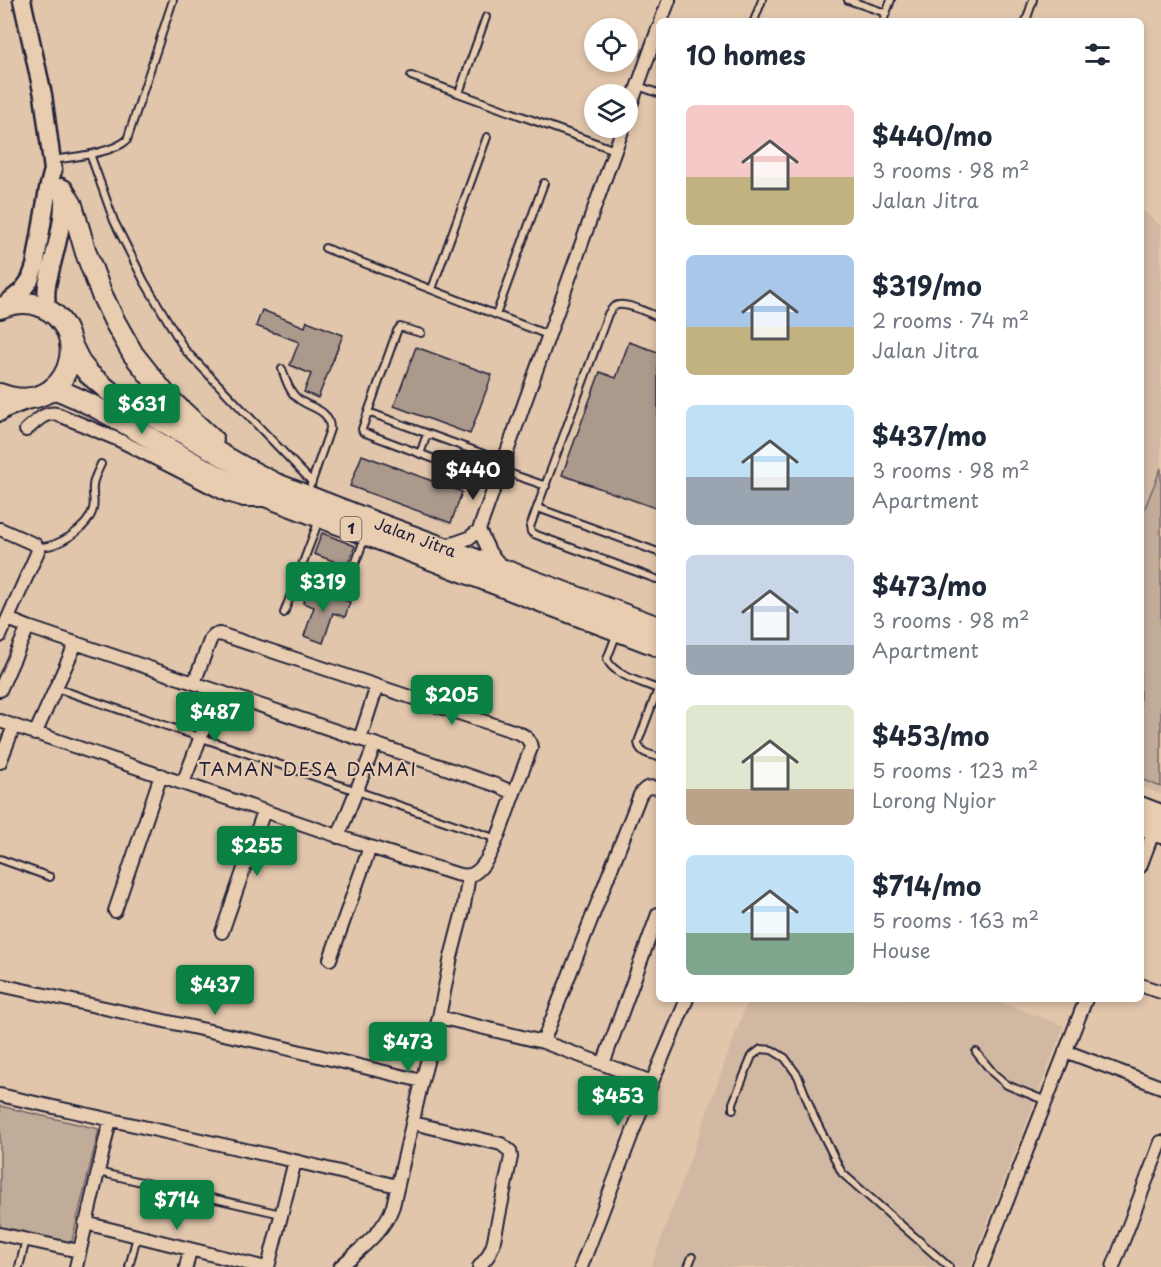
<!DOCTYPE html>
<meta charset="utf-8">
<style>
body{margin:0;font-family:"Playpen Sans",sans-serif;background:#f6f6f7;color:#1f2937;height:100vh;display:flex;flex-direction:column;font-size:22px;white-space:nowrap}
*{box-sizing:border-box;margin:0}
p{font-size:20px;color:#747a83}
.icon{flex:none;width:33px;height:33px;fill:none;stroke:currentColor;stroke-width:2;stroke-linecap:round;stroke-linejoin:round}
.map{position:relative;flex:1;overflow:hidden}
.details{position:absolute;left:656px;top:18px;width:488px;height:984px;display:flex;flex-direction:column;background:#fff;border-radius:9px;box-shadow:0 3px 9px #0003}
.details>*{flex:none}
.controls{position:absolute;left:584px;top:18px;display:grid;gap:12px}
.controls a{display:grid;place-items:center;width:54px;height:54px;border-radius:50%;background:#fff;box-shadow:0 3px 9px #0003;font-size:30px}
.price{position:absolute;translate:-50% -51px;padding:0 14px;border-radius:6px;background:#0b8043;color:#fff;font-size:20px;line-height:39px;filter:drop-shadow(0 2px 3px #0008)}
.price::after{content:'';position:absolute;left:50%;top:36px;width:18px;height:14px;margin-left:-9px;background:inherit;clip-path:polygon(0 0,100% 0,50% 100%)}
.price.active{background:#222;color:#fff}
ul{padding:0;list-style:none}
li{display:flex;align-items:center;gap:18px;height:150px;padding:0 30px}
li span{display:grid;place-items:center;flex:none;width:168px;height:120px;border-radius:9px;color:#555}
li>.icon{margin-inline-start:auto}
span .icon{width:72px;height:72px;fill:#fffc;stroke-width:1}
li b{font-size:26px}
h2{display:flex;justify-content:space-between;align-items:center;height:72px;padding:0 30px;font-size:26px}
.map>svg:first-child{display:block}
.built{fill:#d1b8a2}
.green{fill:#c1ab99;stroke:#72666a;stroke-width:1.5}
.building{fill:#ab998c;stroke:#22223b;stroke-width:1.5}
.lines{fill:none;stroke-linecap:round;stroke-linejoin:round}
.service-casing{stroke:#22223b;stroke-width:10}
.minor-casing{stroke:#22223b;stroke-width:16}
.tertiary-casing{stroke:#22223b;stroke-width:20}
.secondary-casing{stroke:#22223b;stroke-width:21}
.trunk-casing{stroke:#22223b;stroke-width:24}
.service{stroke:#e9cdb0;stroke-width:6}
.minor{stroke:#e9cdb0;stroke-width:12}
.tertiary{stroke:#e9cdb0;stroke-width:15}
.secondary{stroke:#e9cdb0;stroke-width:16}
.trunk{stroke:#e9cdb0;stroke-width:20}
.labels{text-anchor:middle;stroke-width:4.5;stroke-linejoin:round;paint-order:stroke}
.shield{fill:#e9cdb0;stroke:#5e555e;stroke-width:1.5}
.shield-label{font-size:15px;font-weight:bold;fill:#22223b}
.street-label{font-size:16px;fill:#22223b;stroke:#e9cdb0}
.neighbourhood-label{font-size:18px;letter-spacing:1.5px;fill:#22223b;stroke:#e9cdb0}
</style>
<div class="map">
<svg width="1161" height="1267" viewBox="0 0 1161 1267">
<rect width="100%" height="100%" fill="#e1c6ab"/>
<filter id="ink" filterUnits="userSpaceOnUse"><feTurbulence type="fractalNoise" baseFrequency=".0167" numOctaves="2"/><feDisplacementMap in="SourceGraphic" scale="12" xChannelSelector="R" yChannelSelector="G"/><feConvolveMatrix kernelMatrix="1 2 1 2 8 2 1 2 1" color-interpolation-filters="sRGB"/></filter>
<g filter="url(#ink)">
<path class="built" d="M1140 208 1161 226V794L1140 786Z
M748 999H993L1064 1026 970 1267H651Z"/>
<path class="green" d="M1161 468V787L1140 779V520Z
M0 1106 99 1129 71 1245 0 1228Z"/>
<path class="building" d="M262 310 305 327 307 321 343 335 318 398 304 392 311 374 290 365 299 342 256 326Z
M629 342 658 352V509L562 475 600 372 616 378Z
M416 347 492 375 470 434 394 406Z
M362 455 462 492 451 523 350 486Z
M322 533 355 546 347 566 314 554Z
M309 588 350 602 345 617 333 613 323 643 304 636 314 607 303 603Z"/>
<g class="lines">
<g class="service-casing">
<path id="service" d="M848 0 886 13
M754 21 762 0
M883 21 891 0
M1026 21 1033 0
M411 76 615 150
M638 86 658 93
M459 93 486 17
M90 154 114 221 144 281 185 350 312 482
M53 160C73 157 113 153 127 140L173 0
M325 248 548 335
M432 289 487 137
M496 315 544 183
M421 333 400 327 397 331 362 429 363 432 495 482
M282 369C285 378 288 388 294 395 305 409 330 406 330 429L311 484
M368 412 503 461
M420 454 427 434
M500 470 546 486
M538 508 658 552
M38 547C57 548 88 529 93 509 95 501 92 494 93 486 93 479 98 471 101 464
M298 576 338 592 343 591 347 586 365 537
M656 579 534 534 531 532 530 527 608 314C609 312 613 307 615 306 624 301 649 313 658 317
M284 613 319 520
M617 633 607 659C613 675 643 683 658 689
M56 688 497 839
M658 689 638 742C639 753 649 754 658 757
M0 859 50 877
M976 1052 993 1073 1007 1085 1046 1101
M733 1109V1103L752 1056 761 1049 772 1050 785 1058 798 1076 814 1117 842 1173 949 1267
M98 1172 281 1214
M19 1267 26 1240
M129 1267 137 1236
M688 1267 692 1257"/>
</g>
<g class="minor-casing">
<path id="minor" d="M661 21 669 0
M627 116 658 29
M26 430C35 423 44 411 57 414L119 440 227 495 244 500H265
M0 529 36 545 38 551 0 636
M479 530 490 553 502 567
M444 547 469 538 479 530 623 128
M194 683 211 638 214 635 220 634 377 686
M0 690 28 627
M0 721 370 847 456 874C460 875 466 876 470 875 491 870 506 812 514 793L496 785 28 627 8 619
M35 734 76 643
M360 739 377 686 516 732C524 735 530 738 531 748L514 793
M0 762 14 726
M183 783 218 692
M338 837 375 744
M1140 867 1154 830
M115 911 161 775
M222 932 264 811
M330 959 370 847
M0 985 260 1042 422 1081
M1140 985 1161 992
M439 1017 543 1042 652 1082
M543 1042 640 795C645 787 649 786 658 788
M1065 1051 1161 1087
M603 1064 658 914
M0 1095 295 1161 397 1186
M413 1123 501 1144 510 1151 511 1157 493 1245 488 1256 479 1267
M85 1223 262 1267
M0 1234 79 1251
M76 1267 110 1120
M186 1267 190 1250
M268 1267 295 1161
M340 1267C360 1249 384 1232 393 1206L422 1081 439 1017 451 957 463 911 469 875
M581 1267 652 1082 687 999
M981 1267 1086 999
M1113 1267 1161 1142"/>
</g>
<g class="tertiary-casing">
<path id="tertiary" d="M0 413 6 409 32 399"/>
</g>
<g class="secondary-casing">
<path id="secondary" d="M2 307 22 291 30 280 35 266 48 189 53 170 43 95 22 0
M47 309C46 301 46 293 47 285 52 259 69 212 61 187"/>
</g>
<g class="trunk-casing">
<g id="trunk">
<path d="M63 190 72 205 86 253 102 295 115 322 133 354 168 398 213 440"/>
<path d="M0 308C13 303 27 301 40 306 97 329 69 420 0 394"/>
<path id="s1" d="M70 342 81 364 89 374 109 391 243 467 274 483 374 522 658 627"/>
<path d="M53 388C119 413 175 458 239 486L658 646"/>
<path d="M1140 807 1161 815"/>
<path d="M1140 825 1161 833"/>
</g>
</g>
<use href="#service" class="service"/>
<use href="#minor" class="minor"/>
<use href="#tertiary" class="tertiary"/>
<use href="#secondary" class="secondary"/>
<use href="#trunk" class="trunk"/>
</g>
</g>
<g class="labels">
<rect class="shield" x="340.5" y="517" width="21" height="24" rx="4.5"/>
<g class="shield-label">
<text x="351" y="534">1</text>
</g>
<g class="street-label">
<text dy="6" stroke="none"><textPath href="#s1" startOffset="404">Jalan Jitra</textPath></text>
</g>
<g class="neighbourhood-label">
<text x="308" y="776">TAMAN DESA DAMAI</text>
</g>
</g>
</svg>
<div class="controls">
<a><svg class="icon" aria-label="locate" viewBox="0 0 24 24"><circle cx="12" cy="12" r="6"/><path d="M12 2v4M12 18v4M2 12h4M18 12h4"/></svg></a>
<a><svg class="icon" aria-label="layers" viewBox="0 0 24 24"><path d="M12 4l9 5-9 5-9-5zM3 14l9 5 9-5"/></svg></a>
</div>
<b class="price" style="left:142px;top:435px">$631</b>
<b class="price active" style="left:473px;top:501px">$440</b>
<b class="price" style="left:323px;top:613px">$319</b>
<b class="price" style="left:452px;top:726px">$205</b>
<b class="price" style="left:215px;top:743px">$487</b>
<b class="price" style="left:257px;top:877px">$255</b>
<b class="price" style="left:215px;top:1016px">$437</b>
<b class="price" style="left:408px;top:1073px">$473</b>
<b class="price" style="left:618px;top:1127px">$453</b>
<b class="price" style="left:177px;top:1231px">$714</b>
<section class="details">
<h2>10 homes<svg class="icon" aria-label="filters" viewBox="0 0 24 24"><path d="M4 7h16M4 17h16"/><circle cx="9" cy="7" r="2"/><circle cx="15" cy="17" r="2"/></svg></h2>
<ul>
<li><span style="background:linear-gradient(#f6c9c9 60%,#c2b280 0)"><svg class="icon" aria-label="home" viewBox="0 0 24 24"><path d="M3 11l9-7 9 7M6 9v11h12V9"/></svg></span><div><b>$440/mo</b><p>3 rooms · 98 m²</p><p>Jalan Jitra</p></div></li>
<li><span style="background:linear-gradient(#a9c7e8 60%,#c2b280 0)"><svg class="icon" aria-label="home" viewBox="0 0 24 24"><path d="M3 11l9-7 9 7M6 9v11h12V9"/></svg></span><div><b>$319/mo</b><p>2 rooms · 74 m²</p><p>Jalan Jitra</p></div></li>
<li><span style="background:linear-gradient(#bfe0f5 60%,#9aa5b1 0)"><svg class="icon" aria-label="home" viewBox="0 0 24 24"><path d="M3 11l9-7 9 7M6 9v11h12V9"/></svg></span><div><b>$437/mo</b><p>3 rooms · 98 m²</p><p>Apartment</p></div></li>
<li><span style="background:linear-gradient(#c9d6e8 75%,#9aa5b1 0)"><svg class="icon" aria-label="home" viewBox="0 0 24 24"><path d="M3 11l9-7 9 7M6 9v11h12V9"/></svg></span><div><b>$473/mo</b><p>3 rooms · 98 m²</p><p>Apartment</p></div></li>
<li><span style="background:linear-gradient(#dfe7d0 70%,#b9a48a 0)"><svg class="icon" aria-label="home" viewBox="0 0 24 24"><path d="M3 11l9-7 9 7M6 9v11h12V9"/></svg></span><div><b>$453/mo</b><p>5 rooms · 123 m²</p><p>Lorong Nyior</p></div></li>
<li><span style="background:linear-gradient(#bfe0f5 65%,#7fa58c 0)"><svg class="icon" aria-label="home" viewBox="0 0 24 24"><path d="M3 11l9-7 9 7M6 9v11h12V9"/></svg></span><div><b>$714/mo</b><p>5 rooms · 163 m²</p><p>House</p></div></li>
</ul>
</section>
</div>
